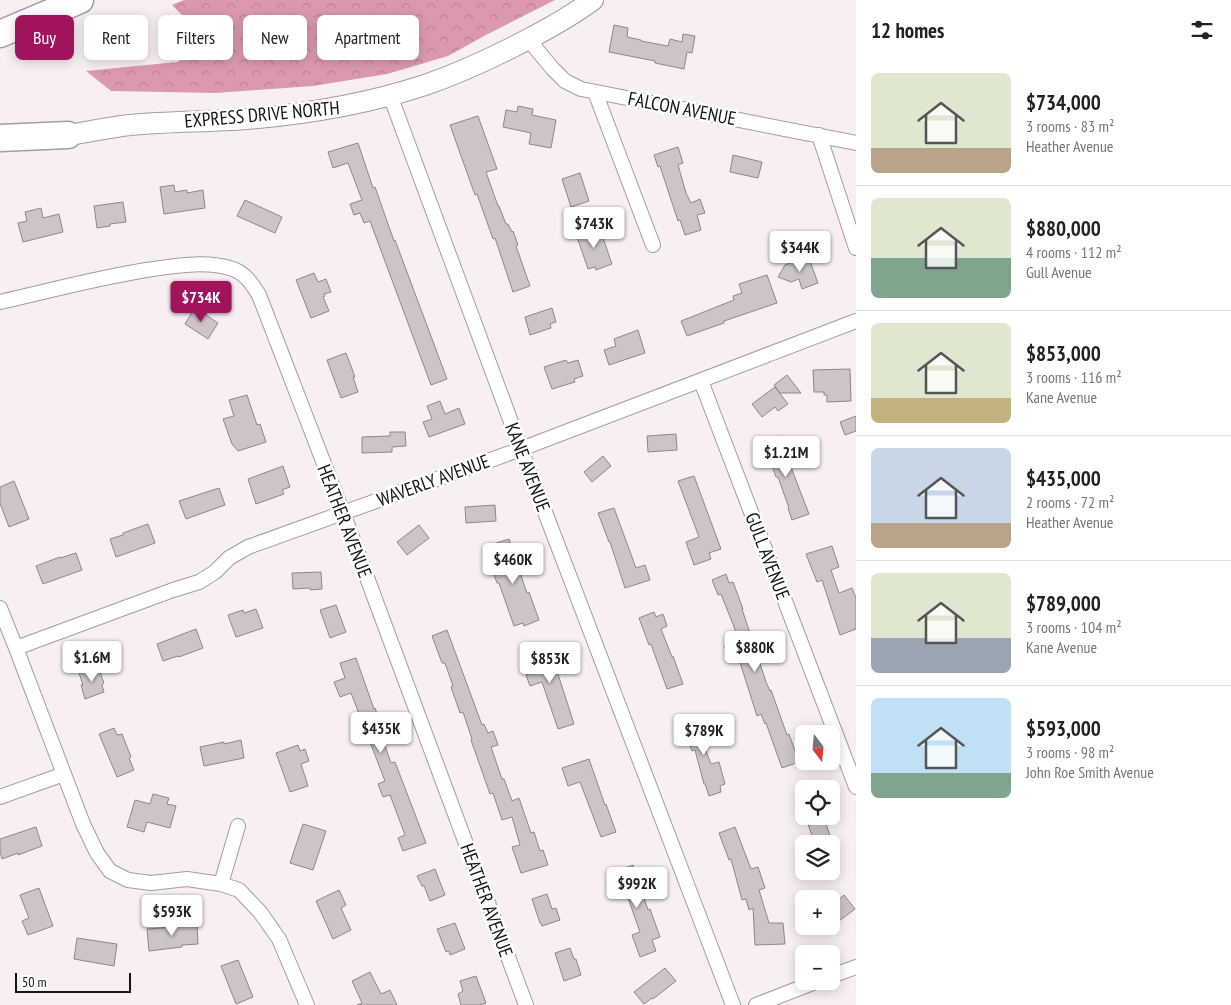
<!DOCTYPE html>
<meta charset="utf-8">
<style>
body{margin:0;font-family:"PT Sans Narrow",sans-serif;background:#f2f2f2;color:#222;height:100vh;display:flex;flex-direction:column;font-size:19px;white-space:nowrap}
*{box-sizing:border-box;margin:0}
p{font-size:16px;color:#767676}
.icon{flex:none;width:28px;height:28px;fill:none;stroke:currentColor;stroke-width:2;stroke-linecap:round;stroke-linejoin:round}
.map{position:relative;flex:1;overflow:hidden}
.side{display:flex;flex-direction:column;background:#fff;width:375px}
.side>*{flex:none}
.top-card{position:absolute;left:15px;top:15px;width:475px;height:45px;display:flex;gap:10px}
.needle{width:32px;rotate:164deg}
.buttons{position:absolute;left:795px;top:725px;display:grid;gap:10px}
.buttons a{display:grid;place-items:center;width:45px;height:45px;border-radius:8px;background:#fff;box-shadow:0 2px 12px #0003;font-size:25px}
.scale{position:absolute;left:15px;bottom:12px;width:116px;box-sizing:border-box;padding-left:5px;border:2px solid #171415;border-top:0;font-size:14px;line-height:18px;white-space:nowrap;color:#171415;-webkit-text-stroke:4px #fff;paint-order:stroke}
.price{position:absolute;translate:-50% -42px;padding:0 11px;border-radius:5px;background:#fff;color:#222;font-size:16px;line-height:32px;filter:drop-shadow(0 1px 2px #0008)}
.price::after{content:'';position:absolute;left:50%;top:30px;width:15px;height:11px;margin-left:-8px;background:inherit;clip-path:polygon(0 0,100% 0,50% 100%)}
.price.on{background:#a1145c;color:#fff}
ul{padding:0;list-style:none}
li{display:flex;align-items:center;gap:15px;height:125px;padding:0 15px}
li+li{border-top:1px solid #e0e0e0}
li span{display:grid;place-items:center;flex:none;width:140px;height:100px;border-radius:8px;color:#555}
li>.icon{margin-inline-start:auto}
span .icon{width:60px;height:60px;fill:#fffc;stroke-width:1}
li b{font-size:21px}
h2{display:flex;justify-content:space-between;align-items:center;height:60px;padding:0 15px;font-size:21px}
.tag{padding:0 18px;border-radius:8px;background:#fff;box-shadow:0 2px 12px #0003;font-size:18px;line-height:45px}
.tag.on{background:#a1145c;color:#fff}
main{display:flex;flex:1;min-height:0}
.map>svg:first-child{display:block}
.forest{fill:url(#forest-crowns)}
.building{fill:#ccc4c6;stroke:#8e8789}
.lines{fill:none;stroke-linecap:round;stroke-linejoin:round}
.minor-casing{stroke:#a49c9e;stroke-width:16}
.secondary-casing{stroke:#a49c9e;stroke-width:22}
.motorway-casing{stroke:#a49c9e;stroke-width:29}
.minor{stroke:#fff;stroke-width:14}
.secondary{stroke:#fff;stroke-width:20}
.motorway{stroke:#fff;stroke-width:26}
.labels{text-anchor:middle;stroke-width:5;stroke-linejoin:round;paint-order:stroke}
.street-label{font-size:19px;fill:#171415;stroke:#fff}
</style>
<main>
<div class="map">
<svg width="856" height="1005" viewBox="0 0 856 1005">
<defs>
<pattern id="forest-crowns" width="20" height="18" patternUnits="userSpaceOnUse" patternTransform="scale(1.25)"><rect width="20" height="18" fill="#db99b0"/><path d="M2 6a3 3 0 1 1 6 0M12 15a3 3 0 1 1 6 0" fill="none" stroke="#bb8396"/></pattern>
</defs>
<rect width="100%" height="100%" fill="#f7eff2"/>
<path class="forest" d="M184 0H555L486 35 448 56 387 74 313 86 216 93 111 91 86 71 177 62 211 44 172 5Z"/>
<path class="building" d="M614 25 628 28 627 37 641 40V41L668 46 670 39 682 42 683 34 695 36 692 53 687 52 684 69 655 63V61L609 52Z
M518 106 533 109 532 115 556 120 551 148 529 144 531 133 503 127 506 110 517 112Z
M478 116 497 169 486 172 498 206H499L506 224H508L512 232 513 231 518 245 516 246 530 286 513 292 495 238 493 239 477 194 475 195 450 125Z
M358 143 373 188 375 187 394 241 395 240 447 379 431 385 370 221 364 223 360 213 354 215 350 204 362 200 348 163 333 168 328 152Z
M678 147 683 163 678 165 686 193 691 203 700 199 705 213 697 215 701 230 685 235 680 220 678 221 660 166 658 167 654 155Z
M733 155 762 162 758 178 730 172Z
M580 173 589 201 571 207 562 179Z
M174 185 175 192 187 190V193L203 190 205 208 164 214 160 187Z
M245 200 282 217 275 233 237 216Z
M123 202 126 222 110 224V226L97 228 94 206Z
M41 208 43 218 59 214 63 232 23 242 18 223 27 221 25 212Z
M596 228 600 236 602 235 612 264 596 270 595 267 588 269 576 234Z
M808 256 818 283 802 289 799 279 791 282 778 277 785 265Z
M314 273 318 282 326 279 331 292 324 294 325 296 323 297 329 311 311 318 296 280Z
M767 275 777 303 724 321V323L687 336 681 321 734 300 733 296 742 293 739 284Z
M196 306 207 313 206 315 218 323 208 339 185 324Z
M552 308 556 322 550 324 551 328 530 335 525 317Z
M638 330 645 353 609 365 604 350 616 346 614 339Z
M346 353 355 377H353L358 392 341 398 327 360Z
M566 360 568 363 578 360 583 376 574 379 575 382 552 389 544 367Z
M850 369 851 401 827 402V395H824V392H814L813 370Z
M787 375 801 393H780L774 385Z
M775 387 788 404 778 411 775 407 762 417 752 404Z
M247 395 257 425 260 424 266 442 238 451 232 444 223 419 234 416 229 400Z
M440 401 445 414 459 408 465 424 429 437 423 422 432 419 427 406Z
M856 416V431L845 435 840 422Z
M390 432H405L406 446 392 447V452L362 453V437L390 436Z
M676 434 677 450 648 452 647 436Z
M779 436 809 514 792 520 788 508H789L778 477H776L766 449 768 448 765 440Z
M603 456 611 466 592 482 584 472Z
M283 466 290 487 282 490 284 494 256 504 248 479Z
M694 476 721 549 709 553 711 559 694 565 686 542 699 537 678 481Z
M14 481 29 519 9 527 0 503V487Z
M219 488 225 505 186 519 179 501Z
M495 505 496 521 466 523 465 507Z
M614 508 636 568 645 565 650 580 625 588 610 542H609L598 513Z
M148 524 155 543 116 557 110 539 123 535V533Z
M419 525 429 538 407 555 397 542Z
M509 539 519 566 518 567 527 593 529 592 539 620 524 626 523 623 514 626 499 583H497L489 561 498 558 493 544Z
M832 546 839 567 831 570 839 593 852 588 856 598V629L840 635 822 580 817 582 806 554Z
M76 553 82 570 43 584 36 566 60 557V558Z
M321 572 322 589 310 590V588L293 589 292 573Z
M726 574 729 583 733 582 743 609H742L766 682 770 691 771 690 787 735 789 734 799 762 782 768 766 723 765 724 761 714 757 716 738 656 729 659 724 646 736 643 732 633 736 632 721 594 718 595 712 580Z
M336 605 346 632 330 638 320 610Z
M256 609 263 628 236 637 228 615 243 610 244 613Z
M654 612 656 617 663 614 667 626 661 629 672 657 673 656 683 684 667 689 651 644 649 645 639 618Z
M196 629 203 648 179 657 178 656 163 661 157 644Z
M447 630 482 725 484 724 488 733 493 731 498 745 491 747 502 779H504L512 801 519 798 531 833 534 832 540 851 543 850 548 865 521 873 512 847 520 845 512 817 502 820 493 793 490 794 471 740 472 739 463 712 460 713 451 687 453 686 445 663H442L432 636Z
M544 643 546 651 550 649 574 724 558 729 542 682 530 686 526 675 534 672 526 649Z
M356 658 374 709 375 708 385 736 382 737 391 763 395 762 426 843 403 851 398 838 405 835 390 795 383 797 378 784 385 781 351 693 340 697 334 682 345 678 340 663Z
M98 667 104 683 102 685 104 692 85 699 81 685H83L79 673Z
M702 717 705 720 708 728 707 733 700 735 711 764 719 762 725 784 720 786 721 792 709 796 705 784H704L695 750 692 751 682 724Z
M114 728 117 735 122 734 131 757 129 758 134 770 117 777 99 734Z
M241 740 244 758 204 766 200 747 224 742V744Z
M298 745 300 751 305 749 309 761 301 764 308 786 290 792 276 753Z
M589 759 605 805 606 804 616 832 601 837 580 782 568 786 562 768Z
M153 794 169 798 167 804 176 806 170 828 147 822 144 832 127 827 135 800 150 804Z
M805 816H823L833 844H815Z
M303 824 326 831 313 870 290 863Z
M36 827 42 846 18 855V853L2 859 0 851V839Z
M735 827 751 869 758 867 765 888 759 890 769 923H783L785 944 755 945 753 908 749 910 746 899 742 900 731 859 729 860 719 833Z
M633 865 648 910 650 909 660 937 652 940 656 951 640 957 632 935 640 932 628 898 626 899 623 891 615 894 608 874Z
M435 869 445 895 430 901 424 886H422L417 876Z
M39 888 53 926 28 935 22 921 29 918 20 895Z
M339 890 346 905 341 908 351 930 333 939 316 901Z
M547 894 552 909 556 908 560 920 542 926 541 923H540L532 899Z
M844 895 855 909 831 927V906Z
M455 923 465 949 450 955 449 951 446 952 437 929Z
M197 925 198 944 182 945V947L149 951 147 929Z
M77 938 117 944 114 966 74 959Z
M570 948 574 959H576L581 975 564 981 555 953Z
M238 960 253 997 236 1004 221 966Z
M665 968 676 981 653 999 652 998 644 1004 634 992Z
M370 972 381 994 390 990 397 1005H357L362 1003 352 981Z
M476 976 486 1003 479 1005H461L458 994 463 991 460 981Z"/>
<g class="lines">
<g class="minor-casing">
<path id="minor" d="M528 39 552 68 565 81 581 89 856 143
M595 92 653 245
M390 95 521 449 733 1005
M819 135 856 248
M0 302C48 291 97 278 146 270 174 266 205 260 233 269 246 274 252 284 259 295L343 513 526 1005
M701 381 856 787
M0 608 16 648 83 824 97 853 110 871 128 880 151 883 187 879 221 884 239 890 260 912 279 939 307 1005
M16 648 173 590 199 582 215 572 229 558 248 547 521 449 856 321
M0 797 64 774
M221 884 238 826
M831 976 856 967
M756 1005 818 981"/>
</g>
<g class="secondary-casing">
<path id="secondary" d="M55 138C80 133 105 128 130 125 169 121 208 122 247 119 307 114 367 104 425 85 454 75 483 62 511 48 539 34 567 19 593 0"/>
</g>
<g class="motorway-casing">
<path id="motorway" d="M0 34 80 0
M0 138 68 135"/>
</g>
<use href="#minor" class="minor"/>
<use href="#secondary" class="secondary"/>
<use href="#motorway" class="motorway"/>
</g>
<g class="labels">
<g class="street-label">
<text transform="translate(682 108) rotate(11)" y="7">FALCON AVENUE</text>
<text transform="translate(262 114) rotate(-5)" y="7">EXPRESS DRIVE NORTH</text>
<text transform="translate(528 467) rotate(69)" y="7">KANE AVENUE</text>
<text transform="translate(433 480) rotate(-20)" y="7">WAVERLY AVENUE</text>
<text transform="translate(345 521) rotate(69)" y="7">HEATHER AVENUE</text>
<text transform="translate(768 556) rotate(69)" y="7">GULL AVENUE</text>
<text transform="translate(487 900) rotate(70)" y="7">HEATHER AVENUE</text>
</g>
</g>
</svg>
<div class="buttons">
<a><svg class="needle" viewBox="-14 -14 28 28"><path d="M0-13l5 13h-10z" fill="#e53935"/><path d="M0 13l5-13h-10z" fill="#767676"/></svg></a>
<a><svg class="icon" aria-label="locate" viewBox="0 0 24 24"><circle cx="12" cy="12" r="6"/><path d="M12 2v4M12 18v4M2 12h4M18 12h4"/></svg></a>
<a><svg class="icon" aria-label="layers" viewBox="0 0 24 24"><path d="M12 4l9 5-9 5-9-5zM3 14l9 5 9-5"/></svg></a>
<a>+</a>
<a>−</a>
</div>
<div class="scale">50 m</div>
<b class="price" style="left:594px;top:249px">$743K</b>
<b class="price" style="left:800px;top:273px">$344K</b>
<b class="price on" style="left:201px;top:323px">$734K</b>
<b class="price" style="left:786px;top:478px">$1.21M</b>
<b class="price" style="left:513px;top:585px">$460K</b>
<b class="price" style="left:755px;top:673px">$880K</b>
<b class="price" style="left:92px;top:683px">$1.6M</b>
<b class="price" style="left:550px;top:684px">$853K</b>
<b class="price" style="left:381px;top:754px">$435K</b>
<b class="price" style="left:704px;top:756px">$789K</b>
<b class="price" style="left:637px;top:909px">$992K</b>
<b class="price" style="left:172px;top:937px">$593K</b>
<div class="top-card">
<a class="tag on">Buy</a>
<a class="tag">Rent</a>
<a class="tag">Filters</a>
<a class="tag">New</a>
<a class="tag">Apartment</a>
</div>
</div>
<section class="side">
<h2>12 homes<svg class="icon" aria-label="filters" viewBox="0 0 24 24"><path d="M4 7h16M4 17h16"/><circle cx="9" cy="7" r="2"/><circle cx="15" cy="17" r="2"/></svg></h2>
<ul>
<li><span style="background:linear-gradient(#dfe7d0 75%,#b9a48a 0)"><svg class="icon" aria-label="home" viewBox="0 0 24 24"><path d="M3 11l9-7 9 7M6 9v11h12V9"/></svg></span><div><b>$734,000</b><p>3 rooms · 83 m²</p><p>Heather Avenue</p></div></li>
<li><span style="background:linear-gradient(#dfe7d0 60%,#7fa58c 0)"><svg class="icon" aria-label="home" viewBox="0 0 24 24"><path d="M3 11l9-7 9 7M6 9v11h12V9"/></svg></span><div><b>$880,000</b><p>4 rooms · 112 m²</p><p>Gull Avenue</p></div></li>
<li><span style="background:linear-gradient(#dfe7d0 75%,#c2b280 0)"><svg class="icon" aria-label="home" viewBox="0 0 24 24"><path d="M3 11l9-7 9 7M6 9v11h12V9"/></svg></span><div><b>$853,000</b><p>3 rooms · 116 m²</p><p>Kane Avenue</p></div></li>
<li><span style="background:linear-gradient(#c9d6e8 75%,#b9a48a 0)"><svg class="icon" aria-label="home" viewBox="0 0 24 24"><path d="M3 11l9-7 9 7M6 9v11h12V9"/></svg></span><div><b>$435,000</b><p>2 rooms · 72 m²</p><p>Heather Avenue</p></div></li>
<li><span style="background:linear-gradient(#dfe7d0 65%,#9aa5b1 0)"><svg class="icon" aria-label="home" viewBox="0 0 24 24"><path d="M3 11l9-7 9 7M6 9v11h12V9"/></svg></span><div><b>$789,000</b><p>3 rooms · 104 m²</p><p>Kane Avenue</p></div></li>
<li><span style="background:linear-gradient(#bfe0f5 75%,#7fa58c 0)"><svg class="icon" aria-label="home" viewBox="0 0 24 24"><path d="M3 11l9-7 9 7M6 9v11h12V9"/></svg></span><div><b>$593,000</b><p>3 rooms · 98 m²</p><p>John Roe Smith Avenue</p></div></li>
</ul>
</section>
</main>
